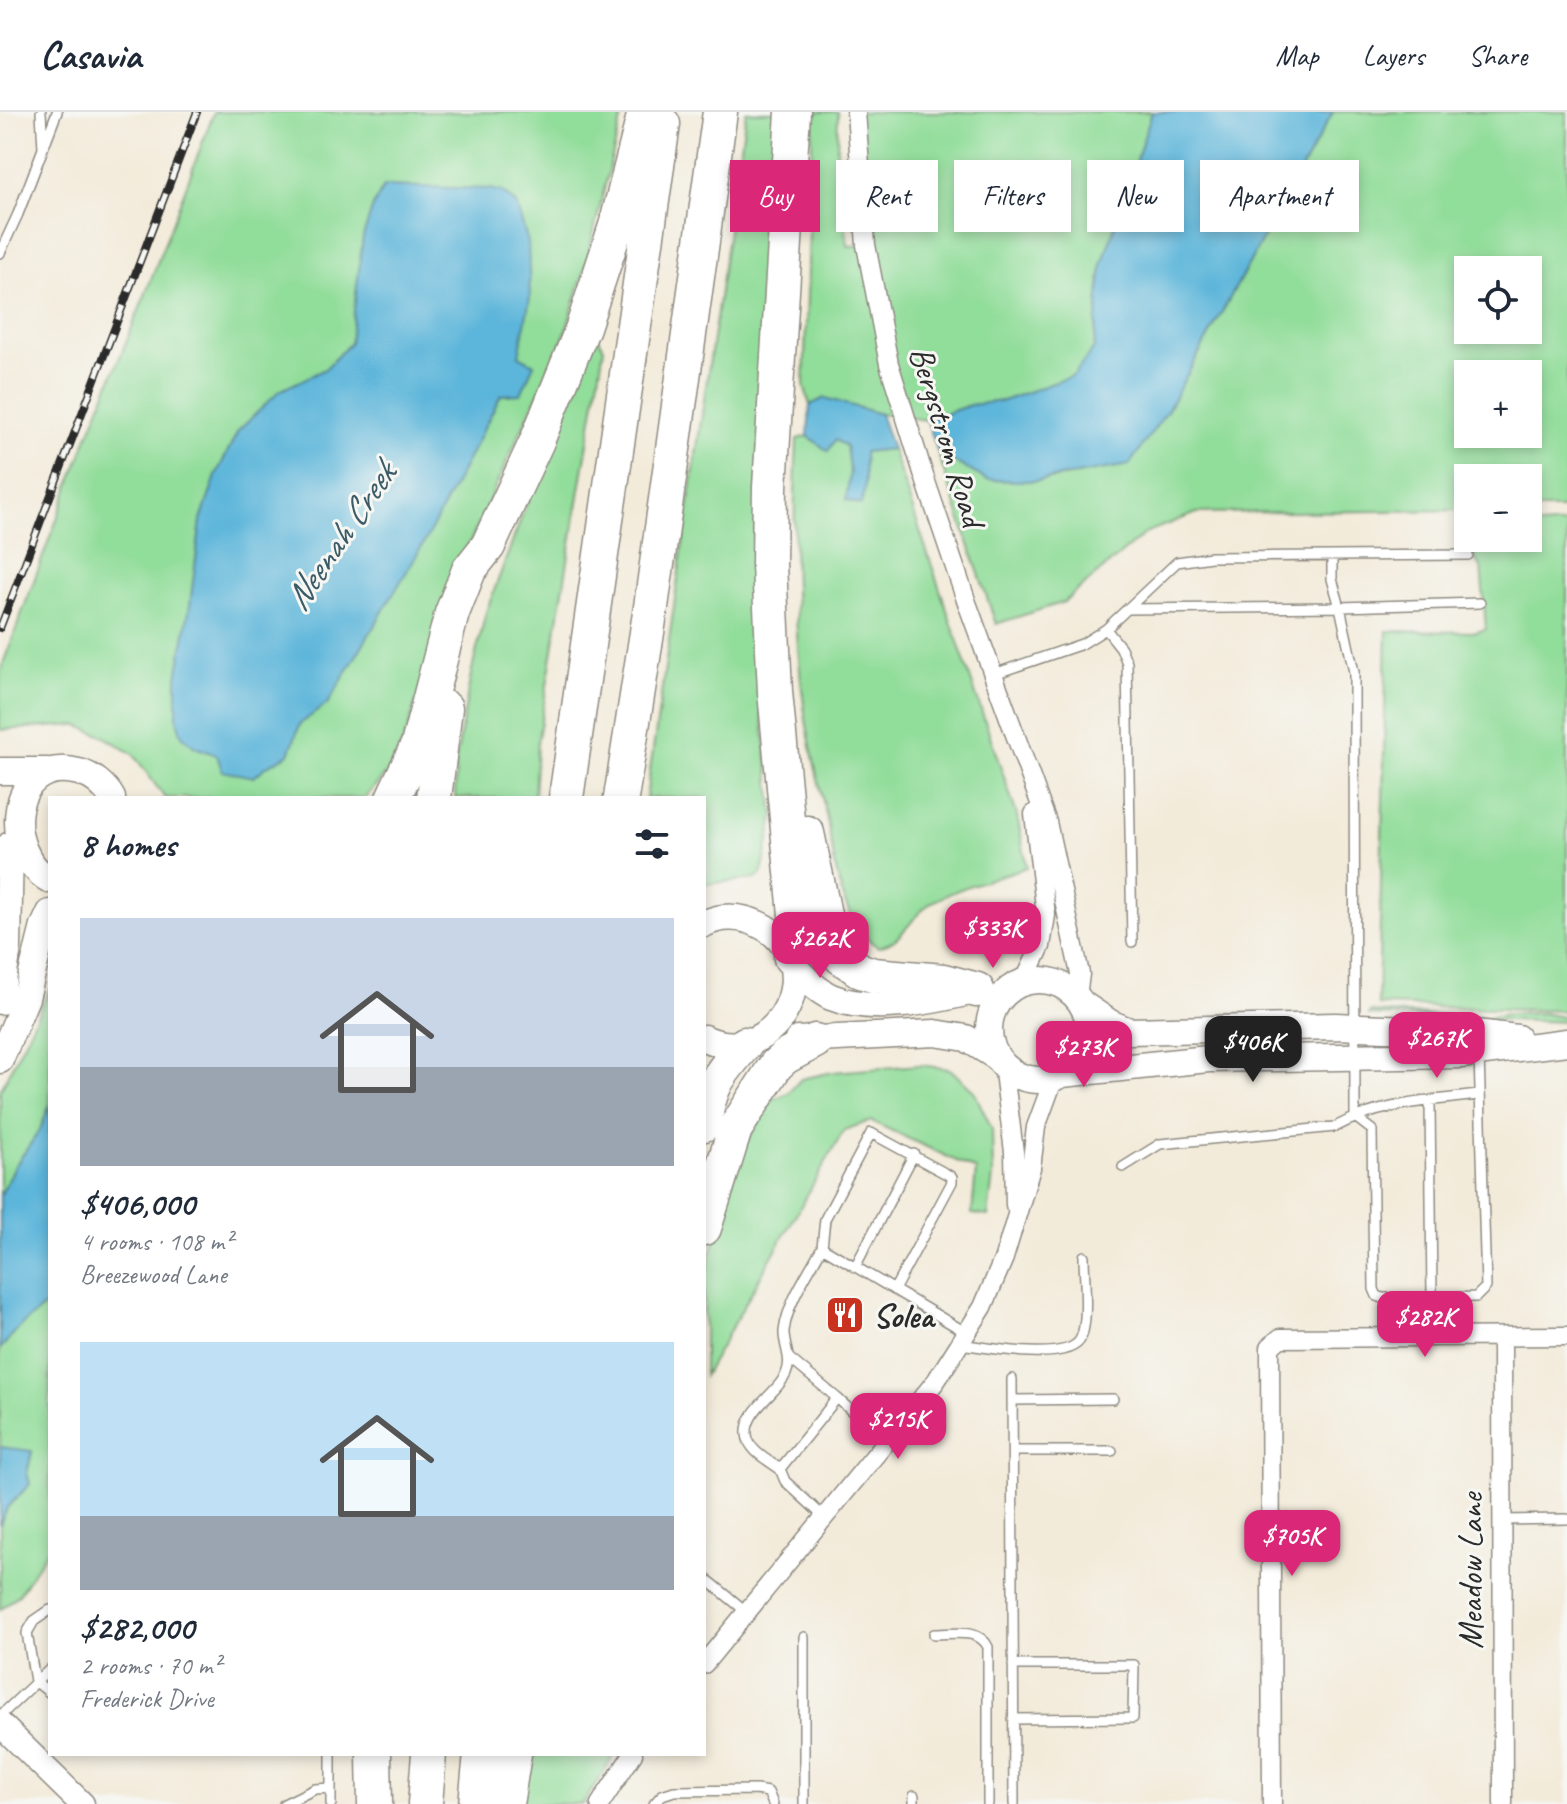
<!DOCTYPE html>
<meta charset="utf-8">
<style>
body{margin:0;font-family:Caveat,sans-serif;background:#f6f6f7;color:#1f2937;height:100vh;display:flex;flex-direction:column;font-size:30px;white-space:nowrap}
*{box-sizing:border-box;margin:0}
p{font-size:26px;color:#747a83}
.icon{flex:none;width:44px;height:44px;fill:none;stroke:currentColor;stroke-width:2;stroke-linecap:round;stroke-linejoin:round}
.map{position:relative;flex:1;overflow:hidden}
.sheet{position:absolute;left:48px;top:684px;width:658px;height:960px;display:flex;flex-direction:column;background:#fff;border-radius:0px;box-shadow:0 4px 12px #0003}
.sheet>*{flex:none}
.guide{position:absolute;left:730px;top:48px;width:716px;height:72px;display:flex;gap:16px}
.controls{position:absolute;left:1454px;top:144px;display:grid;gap:16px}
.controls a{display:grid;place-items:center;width:88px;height:88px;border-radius:0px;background:#fff;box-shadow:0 4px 12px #0003;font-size:40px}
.price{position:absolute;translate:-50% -68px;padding:0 18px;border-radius:16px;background:#db2777;color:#fff;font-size:26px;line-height:52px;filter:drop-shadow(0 2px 4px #0008)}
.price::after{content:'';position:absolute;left:50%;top:48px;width:24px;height:18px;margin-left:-12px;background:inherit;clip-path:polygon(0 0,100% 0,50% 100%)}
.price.selected{background:#222;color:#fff}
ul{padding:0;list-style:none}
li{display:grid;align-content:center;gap:16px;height:424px;padding:0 32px}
li span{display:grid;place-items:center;height:248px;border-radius:0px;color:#555}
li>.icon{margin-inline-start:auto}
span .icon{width:144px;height:144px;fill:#fffc;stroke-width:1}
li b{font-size:34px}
h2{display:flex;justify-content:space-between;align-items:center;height:96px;padding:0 32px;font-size:34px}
.tag{padding:0 28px;border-radius:0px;background:#fff;box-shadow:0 4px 12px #0003;font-size:28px;line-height:72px}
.tag.selected{background:#db2777;color:#fff}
header{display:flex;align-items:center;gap:48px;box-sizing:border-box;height:112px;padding:0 40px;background:#fff;border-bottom:2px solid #e0e1e3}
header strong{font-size:38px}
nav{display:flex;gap:44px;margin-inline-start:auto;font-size:28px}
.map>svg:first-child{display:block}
.green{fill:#91dd9a;stroke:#5e8462;stroke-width:2;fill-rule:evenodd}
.water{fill:#5cb5da;stroke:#447082;stroke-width:2}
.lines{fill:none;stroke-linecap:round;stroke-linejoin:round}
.service-casing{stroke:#8f8b82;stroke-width:12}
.minor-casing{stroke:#8f8b82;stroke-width:21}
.tertiary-casing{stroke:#8f8b82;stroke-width:27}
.secondary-casing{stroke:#8f8b82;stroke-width:29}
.motorway-casing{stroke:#8f8b82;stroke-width:37}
.service{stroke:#fff;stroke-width:9}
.minor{stroke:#fff;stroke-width:18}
.tertiary{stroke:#fff;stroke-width:24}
.secondary{stroke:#fff;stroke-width:26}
.motorway{stroke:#fff;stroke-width:34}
.rail-casing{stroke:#2b2b2b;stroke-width:8}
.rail{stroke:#f6f6f2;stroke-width:5;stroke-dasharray:15;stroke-linecap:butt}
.labels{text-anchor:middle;stroke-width:6;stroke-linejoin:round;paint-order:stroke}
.street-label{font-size:34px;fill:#2b2b2b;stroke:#f6f6f2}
.poi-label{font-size:34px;font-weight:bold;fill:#2b2b2b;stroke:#f6f6f2;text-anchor:start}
.water-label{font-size:36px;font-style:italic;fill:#3c5b68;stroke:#f6f6f2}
</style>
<header>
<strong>Casavia</strong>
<nav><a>Map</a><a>Layers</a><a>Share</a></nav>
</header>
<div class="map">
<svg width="1567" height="1692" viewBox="0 0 1567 1692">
<rect width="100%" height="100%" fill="#f6f6f2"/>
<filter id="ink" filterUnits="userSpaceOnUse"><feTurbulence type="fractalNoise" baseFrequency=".0125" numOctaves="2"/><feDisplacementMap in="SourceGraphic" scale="16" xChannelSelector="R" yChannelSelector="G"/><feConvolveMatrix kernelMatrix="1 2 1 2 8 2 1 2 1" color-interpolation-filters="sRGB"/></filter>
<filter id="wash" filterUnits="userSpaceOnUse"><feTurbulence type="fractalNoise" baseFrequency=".006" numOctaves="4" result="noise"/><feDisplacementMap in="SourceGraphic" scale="32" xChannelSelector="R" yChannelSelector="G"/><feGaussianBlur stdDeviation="1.8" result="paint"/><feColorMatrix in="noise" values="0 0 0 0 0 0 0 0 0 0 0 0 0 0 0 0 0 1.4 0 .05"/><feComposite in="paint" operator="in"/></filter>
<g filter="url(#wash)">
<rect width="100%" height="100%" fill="#f3ebda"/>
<path class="green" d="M214 0H623L585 156 564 225 455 463 407 620 391 656 365 686H165L133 642 103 624 77 613 0 618V560L86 329 144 186Z
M746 0H779L755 426 757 557 774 705 762 761 756 767 704 772V686H646Z
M813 0H838L837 41 848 134 866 133 856 0H1152L1102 153 1095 236 1073 264 1003 289 970 293 927 308 880 302 825 286 810 293 804 274Z
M1333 0H1567V397H1528V366H1468V398L1197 401 1147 420 1064 490 996 512 938 341 987 368 1036 369 1077 363 1167 299ZM1468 158H1528V218H1468ZM1468 262H1528V322H1468Z
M593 216 604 236 537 632 534 686H455L456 647 471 562 486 500Z
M808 324 828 339 835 327 846 334 850 361 846 388 865 376 864 340 892 337 1017 703 1027 755C995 766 960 774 931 791 910 804 904 830 878 835 839 809 835 751 827 708 820 673 810 637 805 601 792 510 793 418 797 327Z
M1567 412V899L1378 893 1387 519 1477 520 1486 517 1481 454 1476 449 1472 426H1528V415Z
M50 877V992L40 1018 15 1054 0 1084V979Z
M1370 900 1487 906 1507 902 1542 901 1567 906V910L1369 903Z
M920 953 950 957 974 979 992 1017 993 1064 988 1104 972 1102 976 1058 871 1009 844 1018 704 1264V1168L723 1096 746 1031 772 988 788 981 801 967 833 960Z
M50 1190V1434L19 1482 0 1498V1413L7 1396 30 1372 27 1361 32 1340 0 1335V1237L21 1213Z
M527 1642H615L583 1692H519Z"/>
<path class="water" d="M1152 0H1333L1167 299 1129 353 1036 369 987 368 938 341 927 308 970 293 1003 289 1073 264 1094 236 1102 153Z
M384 74 490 77 503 80 516 92 528 130 530 186 519 244 534 252 521 282 501 283 428 424 328 591 300 612 289 642 267 654 254 665 222 659 217 643 195 635 182 624 177 608V565L190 493 201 408 217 361 238 319 279 279 325 257 350 231 363 125 373 94Z
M825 286 880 302 892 337 864 340 865 376 861 393 846 388 850 361 846 334 835 328 828 339 808 324 810 293Z
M50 992V1190L21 1213 0 1237V1084L15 1054 40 1018Z
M0 1335 32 1339 27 1361 30 1372 7 1396 0 1413Z"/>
</g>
<g filter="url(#ink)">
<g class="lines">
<g class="service-casing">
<path id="service" d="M41 0 43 36
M0 141 18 102 57 0
M1128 497 1340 495 1332 467V444
M1106 517 1121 536 1127 551 1132 830
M994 562 1082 532 1106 517 1177 450 1211 445 1468 443
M1479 944 1486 1175 1476 1185 1383 1186 1377 1184 1374 1177 1372 1018 1355 1005 1354 560 1340 495 1480 491
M1430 989 1432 1186
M1123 1055 1160 1032 1335 1015C1380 991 1430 989 1479 983
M855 1155 914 1042
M894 1178 952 1070V1065L871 1021 825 1107 822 1135 967 1221
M960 1232C985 1235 1070 1252 1081 1226 1089 1207 1084 1165 1084 1144
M789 1246 837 1286
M1012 1267 1014 1692
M1012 1288 1113 1287
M1013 1339H1112
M780 1357C768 1348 748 1339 747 1322 745 1298 778 1281 786 1262 793 1247 783 1233 784 1219 788 1189 808 1162 822 1135
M824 1405 785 1369 780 1357 837 1286 886 1330
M1501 1408 1567 1407
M704 1465 748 1501
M50 1498 34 1509 27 1521 35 1569 50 1581
M934 1522C953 1522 979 1516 988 1535V1692
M804 1525V1692
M1013 1553H1134L1133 1606 1013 1607
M0 1604 50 1557
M284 1692 315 1677 331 1676
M331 1692V1642
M654 1692 662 1683 674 1679 756 1678 768 1680 773 1692
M914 1692V1684"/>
</g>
<g class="minor-casing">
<path id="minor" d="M856 0 866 133 889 252 925 367 966 488 1047 710 1080 862 1077 885
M1025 868 1041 834 1046 803 1034 702
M1003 952 1014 1040 1015 1093
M1502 1225 1503 1692
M704 1552 936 1269 983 1195 1004 1146 1031 1056 1036 1015 1054 966
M600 1692 633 1642
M1272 1692 1270 1235 1280 1226 1567 1224"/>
</g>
<g class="tertiary-casing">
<path id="tertiary" d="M0 1612 82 1692"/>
</g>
<g class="secondary-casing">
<path id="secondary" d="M0 659H48
M50 768C0 740 8 642 79 660 93 664 105 674 112 686
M704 812C721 803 741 804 758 812 832 846 780 961 704 926
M793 853C804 865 816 878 831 885 873 902 932 889 974 879
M989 918a50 50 0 1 1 100 0a50 50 0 1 1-100 0Z
M0 889 8 835 10 733
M1082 892 1110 911 1129 919 1335 914 1460 919 1517 926
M798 928 935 921 966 926 995 944
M0 948 26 886 44 814 50 801
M1062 962 1208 947 1461 943 1567 930"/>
</g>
<g class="motorway-casing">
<path id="motorway" d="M393 686 418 633 452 501 469 458 488 434 537 329 583 215 617 111 645 0
M434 686 445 596
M566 686 663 12
M621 686 651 495 720 0
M807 721 825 807 841 845 861 859 873 863 943 869 977 878
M791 846 797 813 775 580 769 452 770 375 793 0
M704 1012C710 971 719 963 745 932
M704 1116 735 1017 776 953 785 945 815 929
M374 1642 375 1692
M425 1692 429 1642
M476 1692 481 1642
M506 1692 514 1642"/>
</g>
<use href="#service" class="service"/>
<use href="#minor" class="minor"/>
<use href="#tertiary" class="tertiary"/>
<use href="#secondary" class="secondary"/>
<use href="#motorway" class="motorway"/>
<g class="rail-casing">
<path id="rail" d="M0 516 197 0"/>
</g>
<use href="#rail" class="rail"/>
</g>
</g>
<defs>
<g id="restaurant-square" transform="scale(2)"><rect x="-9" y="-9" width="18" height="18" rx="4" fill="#c8321e" stroke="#f6f6f2"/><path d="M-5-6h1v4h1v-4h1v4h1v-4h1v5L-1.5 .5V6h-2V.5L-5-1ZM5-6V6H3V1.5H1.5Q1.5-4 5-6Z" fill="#fff"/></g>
</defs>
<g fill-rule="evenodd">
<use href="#restaurant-square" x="845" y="1203"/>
</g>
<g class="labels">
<g class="street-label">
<text transform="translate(948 324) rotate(73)" y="12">Bergstrom Road</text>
<text transform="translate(1470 1459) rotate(-90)" y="12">Meadow Lane</text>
</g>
<g class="poi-label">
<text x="873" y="1215">Solea</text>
</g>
<g class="water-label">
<text transform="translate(339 424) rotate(-56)" y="13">Neenah Creek</text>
</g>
</g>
</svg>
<div class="controls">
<a><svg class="icon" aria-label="locate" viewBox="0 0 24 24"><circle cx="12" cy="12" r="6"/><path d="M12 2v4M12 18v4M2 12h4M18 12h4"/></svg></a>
<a>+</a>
<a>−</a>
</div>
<b class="price" style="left:993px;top:858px">$333K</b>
<b class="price" style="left:820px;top:868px">$262K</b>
<b class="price" style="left:1437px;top:968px">$267K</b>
<b class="price selected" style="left:1253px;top:972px">$406K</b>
<b class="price" style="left:1084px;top:977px">$273K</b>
<b class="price" style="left:1425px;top:1247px">$282K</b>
<b class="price" style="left:898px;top:1349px">$215K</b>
<b class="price" style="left:1292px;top:1466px">$705K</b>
<div class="guide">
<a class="tag selected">Buy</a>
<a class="tag">Rent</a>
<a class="tag">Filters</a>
<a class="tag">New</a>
<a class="tag">Apartment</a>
</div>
<section class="sheet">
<h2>8 homes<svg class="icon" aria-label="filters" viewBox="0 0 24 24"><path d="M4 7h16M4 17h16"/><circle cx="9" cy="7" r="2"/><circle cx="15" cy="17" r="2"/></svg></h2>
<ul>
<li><span style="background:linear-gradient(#c9d6e8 60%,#9aa5b1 0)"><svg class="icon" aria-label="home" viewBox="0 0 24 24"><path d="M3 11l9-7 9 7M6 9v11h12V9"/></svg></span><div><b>$406,000</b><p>4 rooms · 108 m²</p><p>Breezewood Lane</p></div></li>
<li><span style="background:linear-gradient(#bfe0f5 70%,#9aa5b1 0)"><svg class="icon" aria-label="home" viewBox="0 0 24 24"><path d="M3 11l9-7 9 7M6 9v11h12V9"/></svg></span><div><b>$282,000</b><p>2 rooms · 70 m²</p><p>Frederick Drive</p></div></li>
</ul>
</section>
</div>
